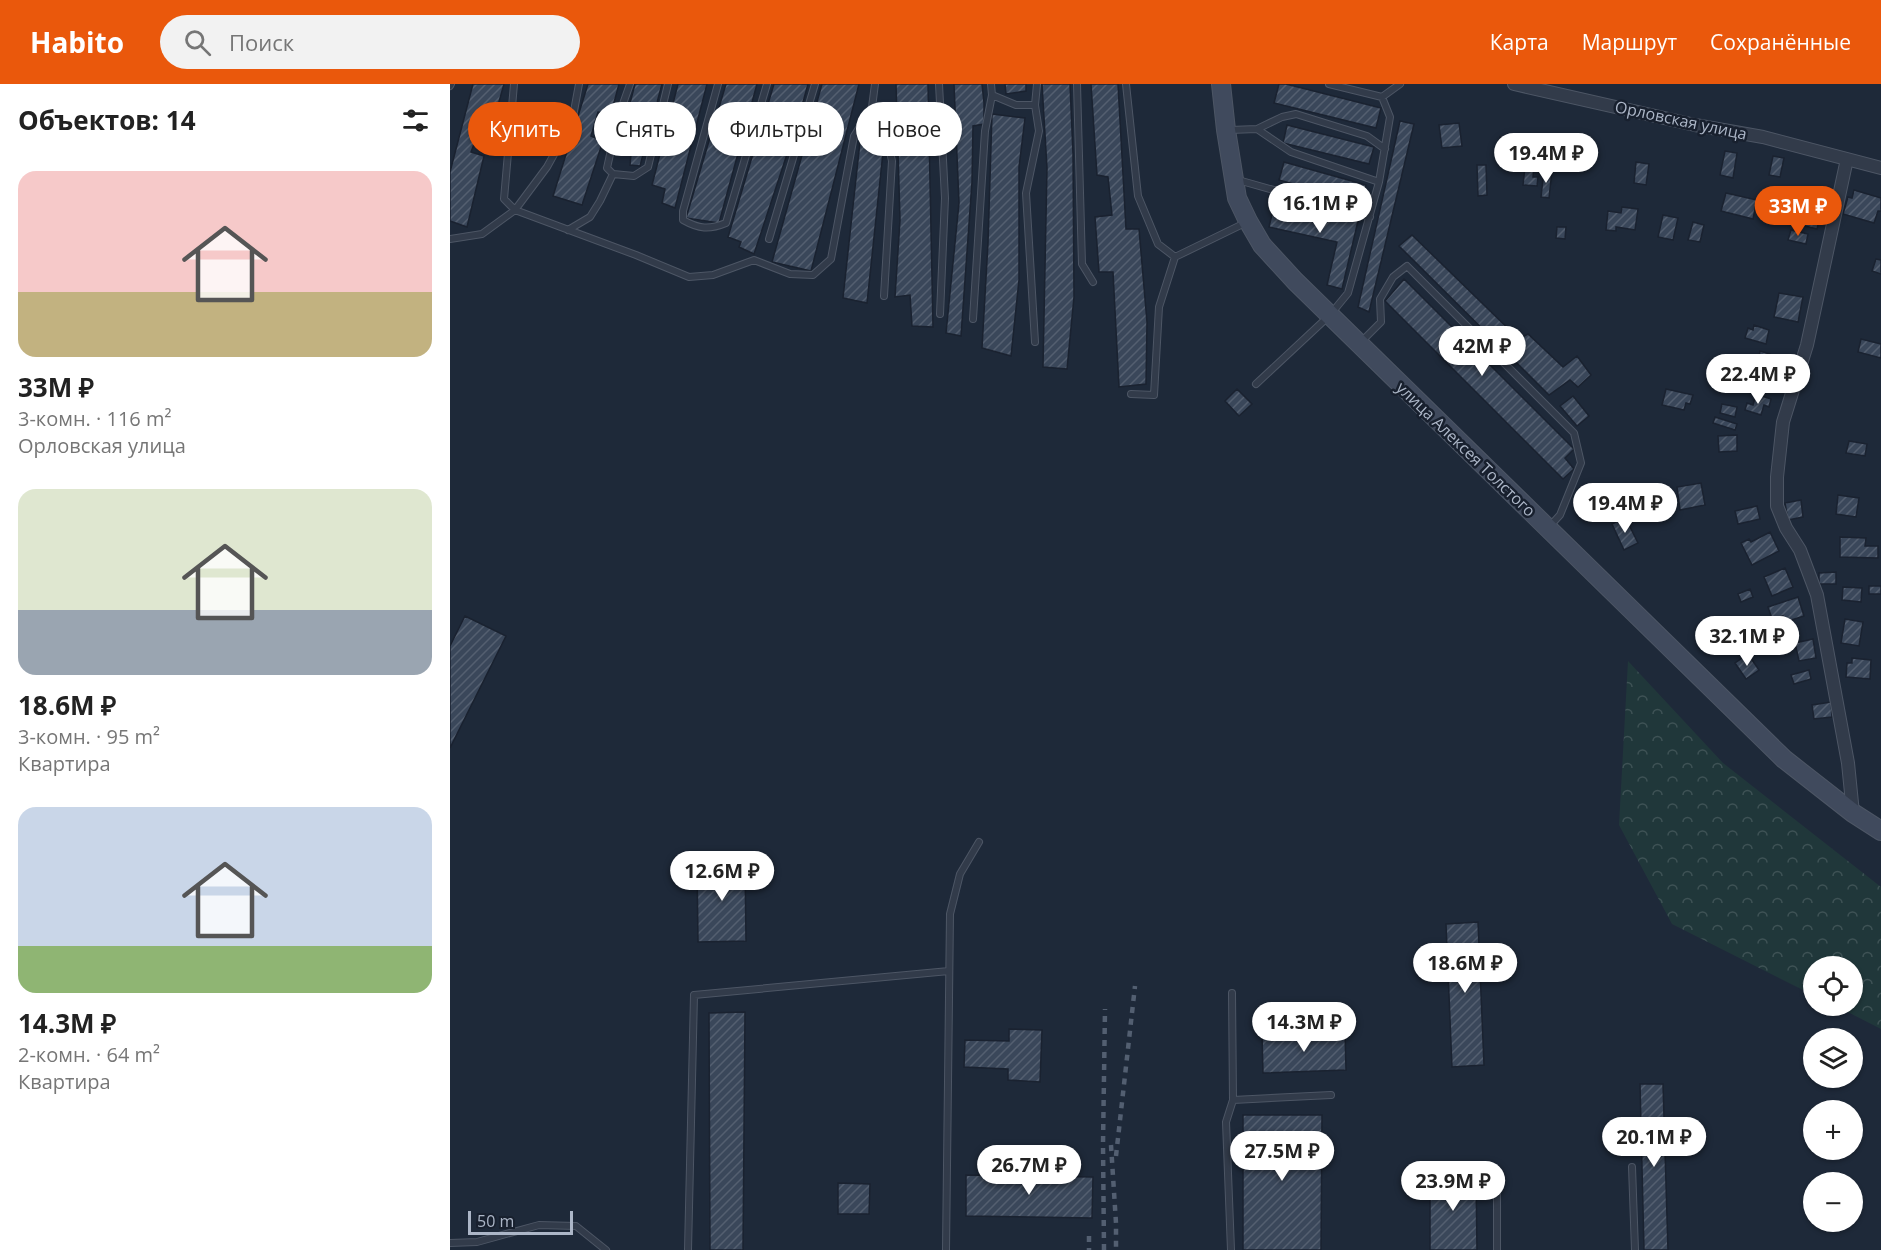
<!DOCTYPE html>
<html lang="ru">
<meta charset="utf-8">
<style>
body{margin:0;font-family:"Open Sans",sans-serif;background:#f2f2f2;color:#222;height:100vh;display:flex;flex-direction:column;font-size:22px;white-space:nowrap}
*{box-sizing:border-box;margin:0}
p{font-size:20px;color:#767676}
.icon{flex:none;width:33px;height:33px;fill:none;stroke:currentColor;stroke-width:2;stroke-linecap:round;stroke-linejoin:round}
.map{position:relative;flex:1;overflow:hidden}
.sheet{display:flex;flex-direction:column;background:#fff;width:450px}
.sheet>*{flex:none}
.guide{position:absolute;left:18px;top:18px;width:570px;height:54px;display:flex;gap:12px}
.controls{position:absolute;left:1353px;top:872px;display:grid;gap:12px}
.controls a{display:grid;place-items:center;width:60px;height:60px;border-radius:50%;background:#fff;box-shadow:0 2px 4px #0004;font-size:30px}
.scale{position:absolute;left:18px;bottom:15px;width:105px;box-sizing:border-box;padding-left:6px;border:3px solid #acb6c7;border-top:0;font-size:16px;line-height:21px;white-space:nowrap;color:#acb6c7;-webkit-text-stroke:4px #18202e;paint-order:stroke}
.price{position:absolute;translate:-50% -51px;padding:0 14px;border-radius:21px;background:#fff;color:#222;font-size:20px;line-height:39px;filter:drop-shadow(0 2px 3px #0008)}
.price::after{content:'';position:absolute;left:50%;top:36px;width:18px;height:14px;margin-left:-9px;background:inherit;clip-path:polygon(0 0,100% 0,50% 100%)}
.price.selected{background:#ea580c;color:#fff}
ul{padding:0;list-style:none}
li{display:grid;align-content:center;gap:12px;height:318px;padding:0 18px}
li span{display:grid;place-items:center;height:186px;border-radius:18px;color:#555}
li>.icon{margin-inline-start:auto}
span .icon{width:108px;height:108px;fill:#fffc;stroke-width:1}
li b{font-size:26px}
h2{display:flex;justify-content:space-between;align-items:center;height:72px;padding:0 18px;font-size:26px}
.pill{padding:0 21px;border-radius:27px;background:#fff;box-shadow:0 2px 4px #0004;font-size:21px;line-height:54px}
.pill.selected{background:#ea580c;color:#fff}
header{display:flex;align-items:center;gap:36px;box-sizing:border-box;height:84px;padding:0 30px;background:#ea580c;color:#fff}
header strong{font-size:28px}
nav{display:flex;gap:33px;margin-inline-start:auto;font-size:21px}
.search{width:420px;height:54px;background:#f2f2f2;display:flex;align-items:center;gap:15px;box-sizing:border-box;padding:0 21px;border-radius:33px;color:#767676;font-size:22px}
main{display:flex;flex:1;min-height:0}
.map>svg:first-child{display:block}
.forest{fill:url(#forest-crowns)}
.building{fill:url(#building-hatch);stroke:#1a2230;stroke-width:1.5}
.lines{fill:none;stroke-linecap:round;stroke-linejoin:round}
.lane-casing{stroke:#4d5665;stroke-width:8}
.street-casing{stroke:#4d5665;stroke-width:14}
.secondary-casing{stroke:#4d5665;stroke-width:20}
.lane{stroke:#323b4a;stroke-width:6}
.street{stroke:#323b4a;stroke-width:12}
.secondary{stroke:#404a5d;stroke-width:18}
.rail{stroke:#535f71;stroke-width:4.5;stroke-dasharray:6 6;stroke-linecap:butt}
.labels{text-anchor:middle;stroke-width:5;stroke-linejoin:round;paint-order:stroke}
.street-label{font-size:16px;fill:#acb6c7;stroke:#18202e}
</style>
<header>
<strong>Habito</strong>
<div class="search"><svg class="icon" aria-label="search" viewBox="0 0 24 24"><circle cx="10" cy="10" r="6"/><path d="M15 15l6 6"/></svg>Поиск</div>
<nav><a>Карта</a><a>Маршрут</a><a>Сохранённые</a></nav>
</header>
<main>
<section class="sheet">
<h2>Объектов: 14<svg class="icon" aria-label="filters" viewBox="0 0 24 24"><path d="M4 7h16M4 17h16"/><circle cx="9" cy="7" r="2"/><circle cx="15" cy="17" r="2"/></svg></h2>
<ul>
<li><span style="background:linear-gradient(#f6c9c9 65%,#c2b280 0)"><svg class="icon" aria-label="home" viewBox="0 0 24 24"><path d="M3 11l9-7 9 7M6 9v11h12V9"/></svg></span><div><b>33M ₽</b><p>3-комн. · 116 m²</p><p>Орловская улица</p></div></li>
<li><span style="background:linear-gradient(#dfe7d0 65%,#9aa5b1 0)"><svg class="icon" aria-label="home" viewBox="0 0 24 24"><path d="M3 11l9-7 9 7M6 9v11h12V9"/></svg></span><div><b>18.6M ₽</b><p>3-комн. · 95 m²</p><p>Квартира</p></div></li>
<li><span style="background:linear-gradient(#c9d6e8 75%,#8fb573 0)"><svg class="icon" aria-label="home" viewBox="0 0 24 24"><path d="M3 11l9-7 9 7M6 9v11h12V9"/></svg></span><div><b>14.3M ₽</b><p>2-комн. · 64 m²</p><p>Квартира</p></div></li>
</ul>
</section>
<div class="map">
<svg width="1431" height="1166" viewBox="0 0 1431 1166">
<defs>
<pattern id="forest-crowns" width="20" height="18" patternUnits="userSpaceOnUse" patternTransform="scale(1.5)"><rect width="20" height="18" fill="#20373a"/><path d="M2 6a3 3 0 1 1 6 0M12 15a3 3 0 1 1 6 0" fill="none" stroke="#3e5255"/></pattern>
<pattern id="building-hatch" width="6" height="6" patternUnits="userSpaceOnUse" patternTransform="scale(1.5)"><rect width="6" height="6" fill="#3a475a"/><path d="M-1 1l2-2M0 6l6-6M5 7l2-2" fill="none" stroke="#545f70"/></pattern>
</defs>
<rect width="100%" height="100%" fill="#1e2939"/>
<path class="forest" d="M1178 577 1273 679 1431 803V945L1384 921H1402V882H1364L1363 911 1222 840 1169 741Z"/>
<path class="building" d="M23 0H54L38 57 26 55 21 68 34 72 17 143 0 137V88Z
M138 0H169L161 30 148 28 141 52 153 57 132 121 103 112Z
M185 0H212L190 82 180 81 181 70 167 69Z
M228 0H257L225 124 212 119 215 105 202 101Z
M276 0H307L269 139 236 134Z
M324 0H358L347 40 304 170 289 163 291 158 278 153Z
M372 0H409L361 187 322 178Z
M446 0H478L483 243 462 242 460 211 445 213 450 136Z
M504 0H532L534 19V40L523 42 522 98 511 252 496 249 509 119Z
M555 0H576V7L556 10Z
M592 0H620L623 70 624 213 617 285 593 283 597 84Z
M641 0H668L676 145H689L697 238 696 300 669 303 663 188H649L645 133 662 131 658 93 647 91Z
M829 0H836L931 24 926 44 824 19Z
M542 30 575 34 569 83V196L561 272 532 264 538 159Z
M950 37 964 40 919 228 908 223Z
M1009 39 1012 62 992 64 989 41Z
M837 41 924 63 919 80 833 59Z
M1050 53H1073V72H1051Z
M410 58 434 59 417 219 393 214Z
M1275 67 1287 69 1283 94 1270 91Z
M1323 72 1334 74 1330 93 1319 91Z
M834 78 916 101 911 119 829 96Z
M1186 78 1199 80 1196 101 1184 99Z
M1027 81H1036L1037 111 1028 112Z
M1075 83 1084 84 1083 93H1088L1087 102 1073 101Z
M1094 86 1102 87 1099 114 1091 113Z
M1404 106 1431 114V127H1428L1424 139 1393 130 1398 113 1402 114Z
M1276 109 1307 116 1303 135 1271 127Z
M1359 112 1374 116 1367 145 1351 141 1353 135 1350 134 1353 120H1357Z
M825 118 908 137 892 205 877 201 887 158 819 143Z
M1172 123 1188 125 1185 146 1166 143V147L1156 146 1158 127 1171 129Z
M1213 131 1228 134 1223 156 1208 153Z
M1243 138 1254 141 1250 158 1238 156Z
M1107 143H1116L1115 155 1106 154Z
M1341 146 1358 150 1356 160 1338 156Z
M962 151 1069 255 1078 250 1113 283 1127 272 1141 291 1128 303 1120 296 1099 311 949 162Z
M1426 175 1431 176V190L1422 187Z
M954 195 1124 365 1115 374 1124 385 1113 395 935 217Z
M1329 209 1353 213 1348 238 1324 233Z
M1304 241 1319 246 1316 260 1295 254 1298 244 1303 246Z
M1411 255 1431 260V274L1408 268Z
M1310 267 1320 270 1315 290 1297 286 1300 271 1309 273Z
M1276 275 1291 278 1288 289 1274 285Z
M787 305 802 320 789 332 775 317Z
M1216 305 1243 311 1240 320 1236 319 1234 326 1212 321Z
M1306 310 1321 315 1319 323 1314 321 1311 331 1295 326 1297 319 1303 321Z
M1123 312 1139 332 1127 342 1110 322Z
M1272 320 1287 323 1285 333 1270 329Z
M1265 333 1287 340 1285 346 1263 339Z
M1287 351V367L1269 368 1268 352Z
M1399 357 1417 360 1415 372 1396 369Z
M1251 399 1255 421 1230 426 1227 403Z
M1388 411 1409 414 1406 433 1386 430Z
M1351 416 1353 433 1338 436 1335 419Z
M1307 422 1310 435 1288 440 1285 427Z
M1175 433 1188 459 1174 466 1162 440Z
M1320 448 1329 467 1302 481 1291 459 1299 455 1301 458Z
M1390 453 1416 454 1415 462H1428V474L1390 473Z
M1335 484 1343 503 1322 512 1314 493Z
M1386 488V500H1369V489Z
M1419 502H1431V510H1419Z
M1393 503 1412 504 1411 518 1392 516Z
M1300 505 1303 513 1291 518 1288 510Z
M1348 513 1354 532 1335 538 1333 532 1322 535 1318 523Z
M15 532 56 552 0 664V562Z
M1395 535 1413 538 1409 562 1391 559Z
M1363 555 1366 574 1349 577 1345 559Z
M1298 570 1309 586 1296 595 1285 579Z
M1402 574 1421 576 1420 595 1396 593 1397 579H1402Z
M1359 586 1361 595 1344 600 1341 591Z
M1381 618 1382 633 1364 635 1362 621Z
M295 779 296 857 248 858 247 780Z
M1028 838 1034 981 1002 983 996 840Z
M295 928 293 1166H260L259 929Z
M559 945 592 946 590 998 558 996V985L514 983 515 956 559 957Z
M895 948 896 986 813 989 812 951Z
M1190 1000H1213L1218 1166H1194Z
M793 1031H872L871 1166H793Z
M980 1090H1026L1027 1166H980Z
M516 1091 643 1093 642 1134 516 1132Z
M388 1099 420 1100 419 1130H388Z"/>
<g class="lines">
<g class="lane-casing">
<path id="lane" d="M64 0 54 115 65 126 186 171 239 193 263 191 304 176 340 190 363 191 381 175 404 52 422 23
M180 0 168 34 157 84 163 90 184 92 198 83 218 0
M268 0 233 127V136C249 145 259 146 276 139L317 0
M425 0 422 23 435 45 442 77 434 212
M489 0 495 114 490 230
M541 0 542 11 566 21H585
M627 0 632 180 643 198
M676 0 688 112 708 160 725 173
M879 0 932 13 950 0
M0 2 1 0
M807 45 832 33 846 30 917 52 935 65
M780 46 807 45 841 68 929 98
M788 96 920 133
M118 146 140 133 150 117 163 90
M0 155 32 150 65 126 97 83 122 38 129 0
M319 155 365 0
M523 235 535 47 542 11
M585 258 576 109 589 47 585 21 587 0
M910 259 931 238 930 215 943 193 957 182 1124 349 1131 379 1110 431 1098 444
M806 300 880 231 898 209 929 98 940 33 932 13
M681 310 704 311 709 223 725 173 797 138
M782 909 783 1016
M1182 1083 1185 1166
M0 1159 27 1158 89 1141 126 1142 156 1166
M238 1166 244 911 499 887
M496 1166 500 830 510 790 529 758
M781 1166 776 1038 783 1016 881 1011
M1047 1166V1091"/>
</g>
<g class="street-casing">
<path id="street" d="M1064 0 1245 41 1313 53 1431 84
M1397 75 1357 261 1333 338 1327 393V422L1336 444 1350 466 1367 511 1398 679 1403 729"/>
</g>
<g class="secondary-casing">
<path id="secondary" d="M771 0 776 46 787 114 798 137 812 161 845 197 1334 675 1403 729 1431 747"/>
</g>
<use href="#lane" class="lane"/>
<use href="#street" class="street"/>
<use href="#secondary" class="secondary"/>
<path class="rail" d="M661 1061 666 1139V1166
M666 1072 685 902
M639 1152V1166
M654 1166 653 1060 655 925"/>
</g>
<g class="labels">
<g class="street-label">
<text transform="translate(1231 36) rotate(12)" y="6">Орловская улица</text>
<text transform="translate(1016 365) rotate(44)" y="6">улица Алексея Толстого</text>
</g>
</g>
</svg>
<div class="controls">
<a><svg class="icon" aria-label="locate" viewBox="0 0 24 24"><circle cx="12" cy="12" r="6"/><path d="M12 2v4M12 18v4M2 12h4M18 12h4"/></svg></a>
<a><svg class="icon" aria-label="layers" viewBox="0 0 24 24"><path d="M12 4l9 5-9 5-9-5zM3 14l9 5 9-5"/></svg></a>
<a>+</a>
<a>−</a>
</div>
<div class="scale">50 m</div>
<b class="price" style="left:1096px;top:100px">19.4M ₽</b>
<b class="price" style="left:870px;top:150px">16.1M ₽</b>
<b class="price selected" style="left:1348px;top:153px">33M ₽</b>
<b class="price" style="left:1032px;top:293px">42M ₽</b>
<b class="price" style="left:1308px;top:321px">22.4M ₽</b>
<b class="price" style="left:1175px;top:450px">19.4M ₽</b>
<b class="price" style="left:1297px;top:583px">32.1M ₽</b>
<b class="price" style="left:272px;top:818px">12.6M ₽</b>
<b class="price" style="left:1015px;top:910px">18.6M ₽</b>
<b class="price" style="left:854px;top:969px">14.3M ₽</b>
<b class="price" style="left:1204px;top:1084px">20.1M ₽</b>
<b class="price" style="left:832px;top:1098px">27.5M ₽</b>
<b class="price" style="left:579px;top:1112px">26.7M ₽</b>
<b class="price" style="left:1003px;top:1128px">23.9M ₽</b>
<div class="guide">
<a class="pill selected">Купить</a>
<a class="pill">Снять</a>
<a class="pill">Фильтры</a>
<a class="pill">Новое</a>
</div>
</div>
</main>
